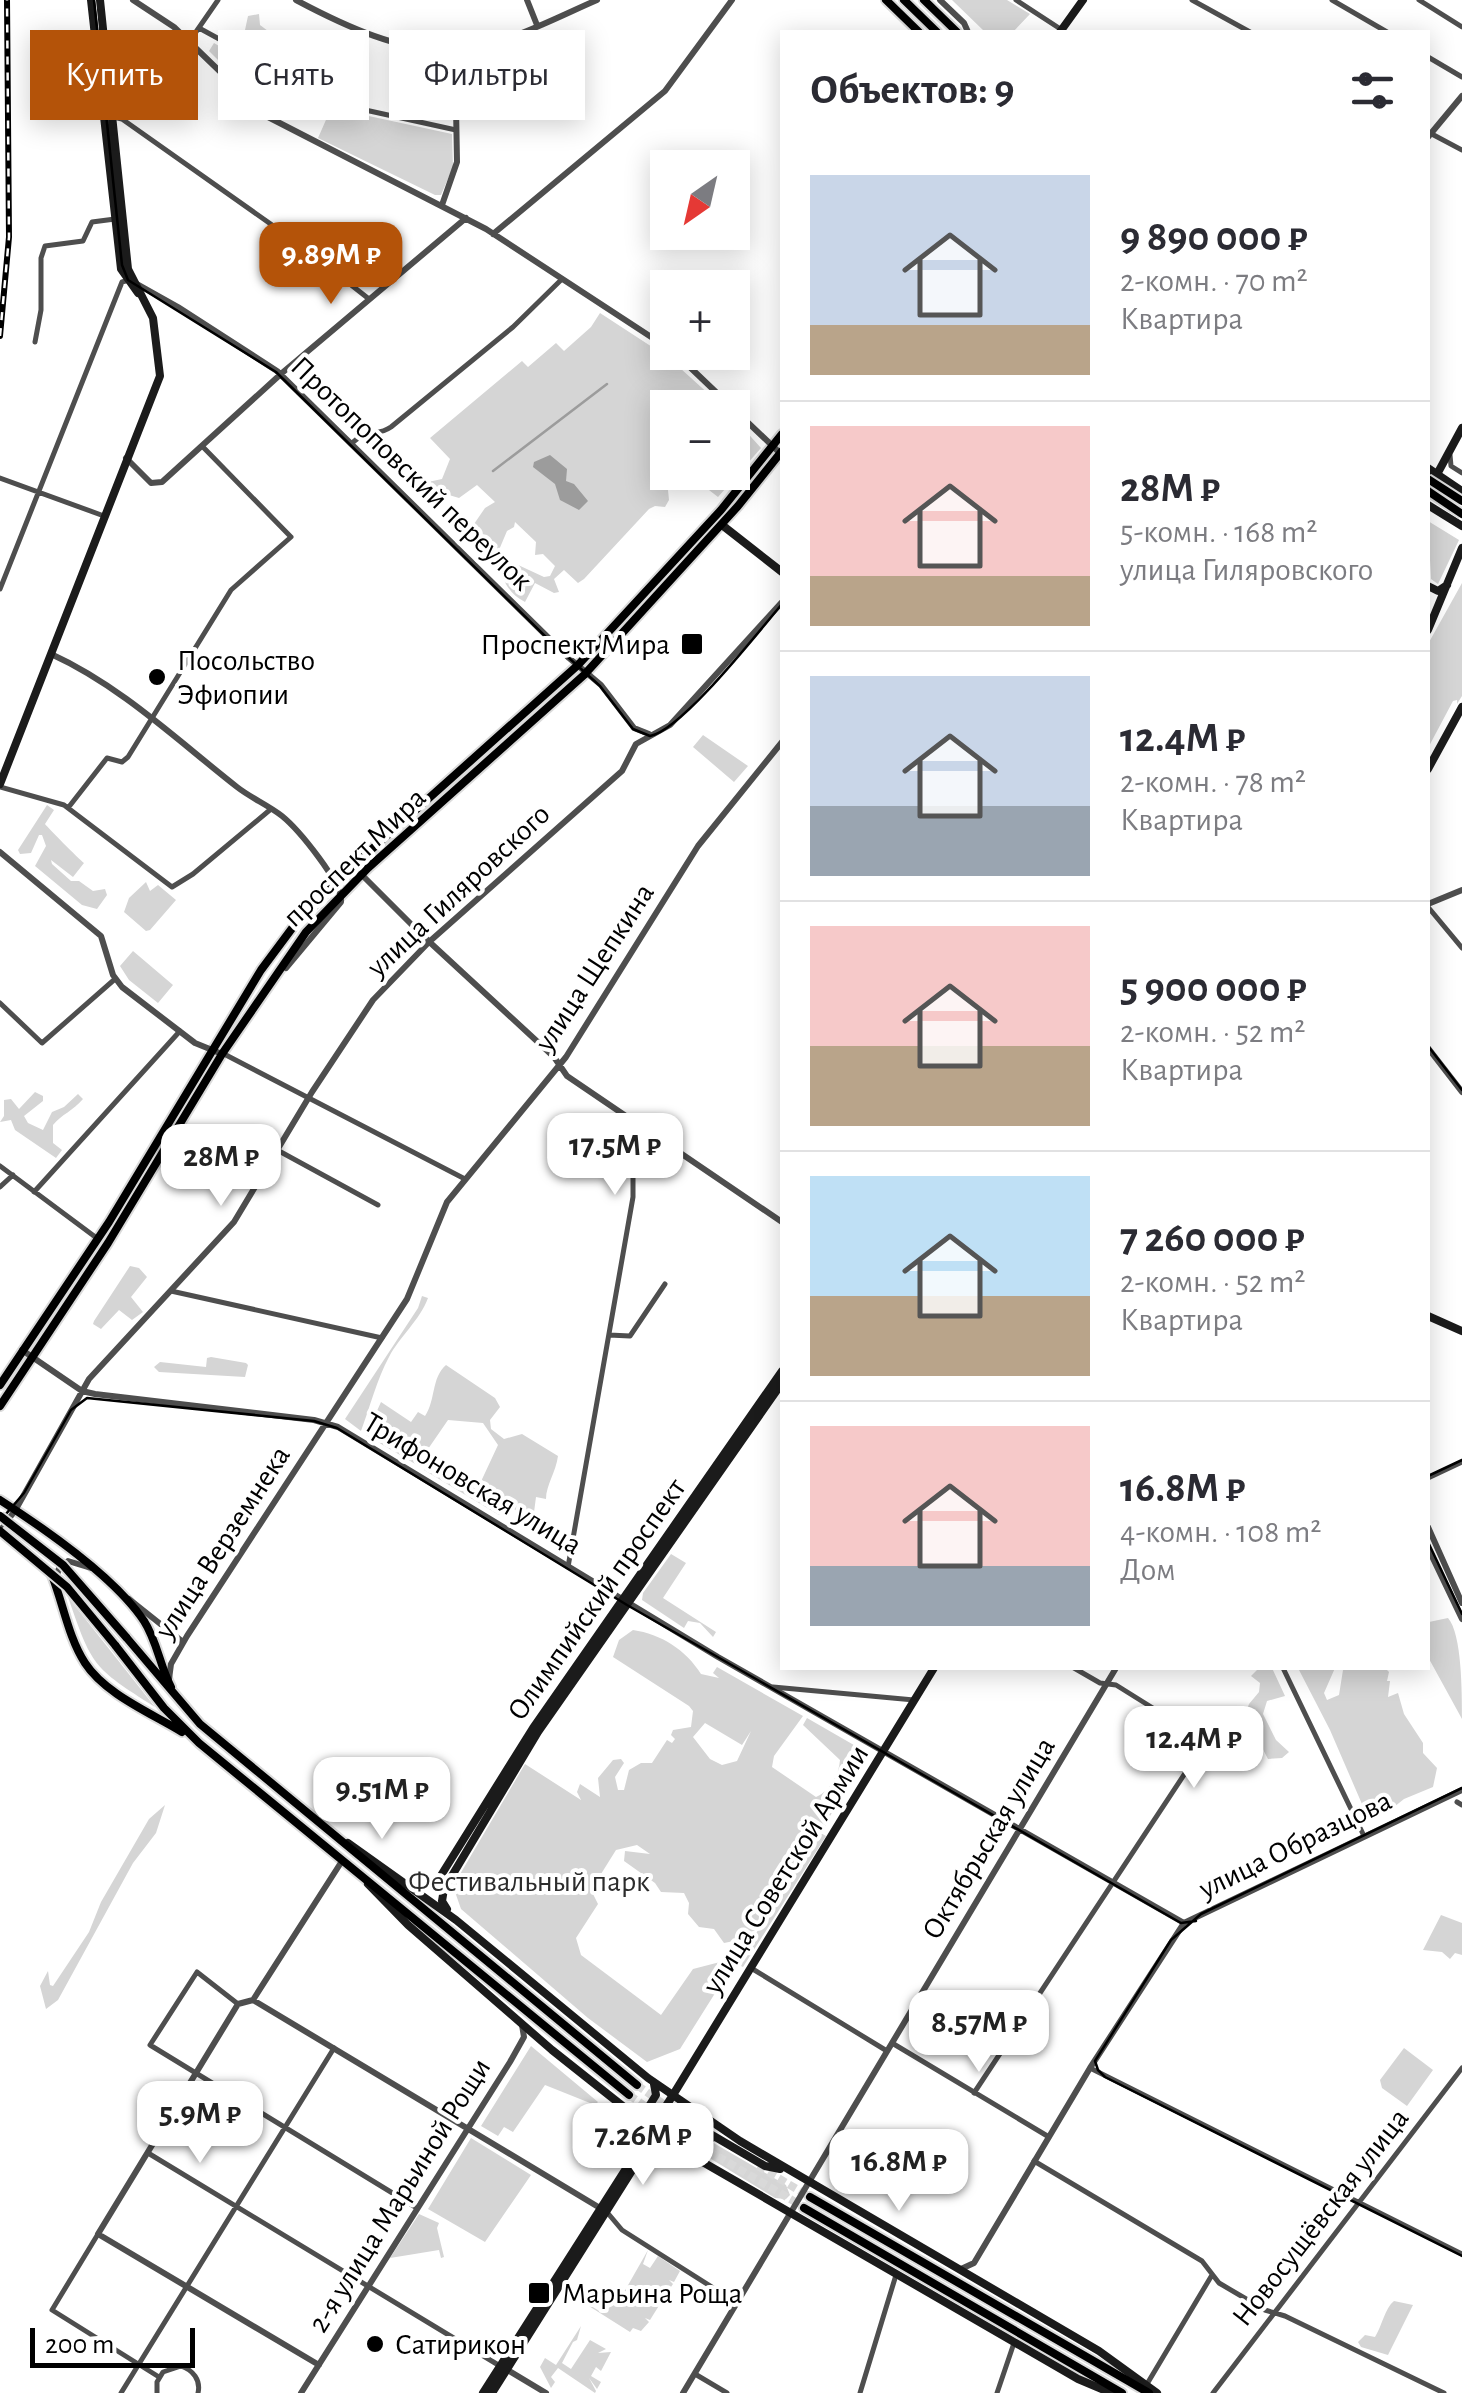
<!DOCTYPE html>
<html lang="ru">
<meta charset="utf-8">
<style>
body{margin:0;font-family:"Alegreya Sans",sans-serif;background:#f7f7f7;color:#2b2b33;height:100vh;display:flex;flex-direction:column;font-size:38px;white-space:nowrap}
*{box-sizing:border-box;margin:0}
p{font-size:32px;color:#7c7c81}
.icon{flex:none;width:55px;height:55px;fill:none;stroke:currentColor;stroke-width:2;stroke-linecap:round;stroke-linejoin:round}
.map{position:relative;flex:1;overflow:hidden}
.sheet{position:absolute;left:780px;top:30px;width:650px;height:1640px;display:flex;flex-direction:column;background:#fff;border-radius:0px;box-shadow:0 5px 25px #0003}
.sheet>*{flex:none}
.hud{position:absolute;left:30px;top:30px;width:600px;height:90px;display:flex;gap:20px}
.needle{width:65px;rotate:214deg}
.controls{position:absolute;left:650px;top:150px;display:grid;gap:20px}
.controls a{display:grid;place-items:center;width:100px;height:100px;border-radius:0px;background:#fff;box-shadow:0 5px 25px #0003;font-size:50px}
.scale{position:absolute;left:30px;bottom:25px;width:165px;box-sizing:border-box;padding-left:10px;border:5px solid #000;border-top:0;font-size:28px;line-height:35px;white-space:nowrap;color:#000;-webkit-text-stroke:8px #fff;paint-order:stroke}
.price{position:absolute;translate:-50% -85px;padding:0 22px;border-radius:20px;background:#fff;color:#222;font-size:32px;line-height:65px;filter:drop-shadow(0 2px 5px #0008)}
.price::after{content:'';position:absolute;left:50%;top:60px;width:30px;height:22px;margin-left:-15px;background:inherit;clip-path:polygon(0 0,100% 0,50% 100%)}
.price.selected{background:#b45309;color:#fff}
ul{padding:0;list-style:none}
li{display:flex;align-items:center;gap:30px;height:250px;padding:0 30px}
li+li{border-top:2px solid #e1e1e2}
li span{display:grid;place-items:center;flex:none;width:280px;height:200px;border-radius:0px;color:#555}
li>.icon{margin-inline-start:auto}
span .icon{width:120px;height:120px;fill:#fffc;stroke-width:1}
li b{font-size:42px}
h2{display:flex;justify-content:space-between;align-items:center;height:120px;padding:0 30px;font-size:42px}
.pill{padding:0 35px;border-radius:0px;background:#fff;box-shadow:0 5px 25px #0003;font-size:35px;line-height:90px}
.pill.selected{background:#b45309;color:#fff}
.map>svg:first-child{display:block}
.green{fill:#d5d5d5;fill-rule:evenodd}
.water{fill:#9c9c9c}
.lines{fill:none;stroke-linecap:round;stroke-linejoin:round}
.stream{stroke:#9c9c9c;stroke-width:2.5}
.primary-tunnel{stroke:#d9d9d9;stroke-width:8;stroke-dasharray:8 4;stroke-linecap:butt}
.primary-casing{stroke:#dbdbdb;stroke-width:12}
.minor{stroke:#4e4e4e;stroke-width:5}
.tertiary{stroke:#4e4e4e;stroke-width:6}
.secondary{stroke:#1b1b1b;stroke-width:8}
.primary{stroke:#000;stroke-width:8}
.tram{stroke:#000;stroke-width:2.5}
.rail-casing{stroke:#000;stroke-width:6}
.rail{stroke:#fff;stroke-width:2.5;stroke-dasharray:8;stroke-linecap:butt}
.primary-bridge-casing{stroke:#dbdbdb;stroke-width:12;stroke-linecap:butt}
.primary-bridge{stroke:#000;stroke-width:8}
.poi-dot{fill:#000;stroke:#fff;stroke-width:4}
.labels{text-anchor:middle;stroke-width:8;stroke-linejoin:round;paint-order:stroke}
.street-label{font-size:30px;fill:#000;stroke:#fff}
.poi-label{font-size:30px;fill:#000;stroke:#fff;text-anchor:start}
.park-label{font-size:30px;fill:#2c2c2c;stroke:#fff}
</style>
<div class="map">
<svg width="1462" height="2393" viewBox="0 0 1462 2393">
<rect width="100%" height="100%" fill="#fff"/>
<path class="green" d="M952 0H1007L1030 14 1013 32H985Z
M259 14 260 25 288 46 281 54 257 56 238 46 237 34 245 30 248 16Z
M214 43 271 77 258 95 251 93 209 51Z
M333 104 364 115 452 134 453 167 441 195H435L318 138Z
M600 313 669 358 723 407 668 408V472H732L733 417 761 448 718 497 687 473 668 490 669 500 665 507 655 506 649 509 584 579 578 583 564 570 554 579 559 592 554 593 535 583 525 602C510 595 500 579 502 564H516L544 577 550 576 555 566 543 554 535 555 536 542 515 522 514 527 507 531 496 557 469 543 448 520 450 508 455 507 468 523 474 524 485 508 495 502 477 485 459 498 449 495 435 505 422 489 428 482 442 479 450 459 430 438 522 361 528 367 556 343 564 351 591 327Z
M1428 521 1459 540 1438 584 1431 579Z
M1462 583V696L1457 704V700L1453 701 1428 748V644Z
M703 735 748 766 734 782 693 747Z
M47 805 54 810 45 824C47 827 79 859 84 863L73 877 51 860 52 864 71 881H79L93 891 105 889 107 895 97 909 82 905 35 866 46 846 42 835H39L31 853 20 854 18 850Z
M146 882 150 891 158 885 176 900 150 930 146 931 124 912 129 898Z
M133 951 173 985 158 1003 129 980 120 966Z
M35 1092 43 1096V1101L24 1116 28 1123 43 1130 52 1112 64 1107 78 1094 83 1099C73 1111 62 1114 53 1125V1143L62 1150 56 1158 15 1130 11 1120 0 1122 4 1116V1100L11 1099 19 1109Z
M130 1266 139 1268 147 1277 131 1297 143 1312 132 1320 119 1310 101 1329 93 1324 94 1321Z
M422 1296 428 1298C420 1320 400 1336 389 1357 377 1379 370 1407 361 1431L345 1419 418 1308Z
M211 1357 246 1363 248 1365 245 1377 159 1372 154 1367 160 1362 206 1367 207 1358Z
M446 1365 495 1398 500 1407 490 1420 491 1429 504 1439 522 1434 558 1456C556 1472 546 1485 546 1499L536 1497 533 1520 512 1508 499 1515 424 1470 432 1460 477 1490 498 1445 483 1423 448 1420 417 1465 366 1435 381 1402 411 1422 418 1412 425 1416C436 1400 431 1378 446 1365Z
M671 1554 686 1563 663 1598 716 1632 713 1637 700 1623 688 1621 684 1628 642 1600 643 1593Z
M68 1597 155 1707C92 1667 92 1666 68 1597Z
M1448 1618C1462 1634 1462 1692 1462 1719L1428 1657V1619L1429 1622Z
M633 1630C661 1634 686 1650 701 1674L719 1678 713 1673 717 1667 803 1716 774 1756 772 1767 816 1797C830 1791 839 1775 840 1760L803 1725 807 1718 866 1752 869 1757 826 1822 825 1829 820 1826 680 2049 647 2062 588 2018 461 1909 453 1886 525 1764 581 1800 577 1792 580 1784 600 1797 598 1778 613 1760 621 1759 624 1763 615 1777 618 1790H624L629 1770 641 1763H652L667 1740 672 1743 675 1739 671 1735 673 1730 691 1727 693 1711 689 1706 613 1657 619 1640ZM705 1723 742 1745 751 1731 737 1761 722 1765 710 1759 693 1737ZM637 1845 650 1854 625 1851 624 1861 655 1883 661 1892 684 1893 689 1903 688 1914 699 1927 714 1929 724 1943 734 1941 720 1962 693 1969 661 2015 581 1955 576 1938 598 1904 591 1890 616 1850Z
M1259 1668H1272L1285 1696 1267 1701 1263 1714 1276 1740 1289 1752 1282 1758 1268 1759 1245 1715 1249 1704 1259 1692 1260 1683 1251 1676Z
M1298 1668H1335L1324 1693 1327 1700 1339 1695 1343 1670 1385 1668 1389 1672 1387 1681H1390L1388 1697 1398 1693 1404 1714 1423 1743V1753L1437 1768 1433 1787 1404 1799 1384 1815 1365 1811 1330 1730Z
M165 1805 156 1833 133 1863 58 2000 46 2009 40 1986 48 1971 50 1985 53 1986 89 1932 101 1902 149 1819Z
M819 1832 826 1836 743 1967 737 1964Z
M1441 1915 1462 1923V1955L1455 1953 1450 1959 1442 1952 1423 1950Z
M531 2046 598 2102 595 2105 545 2085 513 2132 504 2127 498 2136 481 2126Z
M1404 2048 1433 2070 1407 2106 1382 2088 1380 2080Z
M471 2138 531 2175 485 2242 428 2209Z
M705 2138 786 2185 790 2195 786 2199 775 2198 698 2151 694 2146 695 2140Z
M419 2214 439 2223 437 2228 444 2257 441 2258 439 2250 390 2258Z
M648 2250 643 2264 650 2268 658 2256 680 2271 674 2282 669 2280 673 2284 661 2302 656 2300 660 2304 650 2320 645 2318 649 2322 641 2331 633 2328 630 2332 573 2296 582 2292 588 2298 586 2303 601 2312 612 2306 619 2294H623Z
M1394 2301 1413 2305 1388 2355 1361 2347 1358 2342 1365 2335 1375 2337C1382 2326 1385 2308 1394 2301Z
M581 2326 577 2340 573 2342 562 2363 571 2369 590 2340 606 2349 598 2353 611 2352 601 2371 596 2367 591 2376 601 2382 597 2389 589 2378 596 2391 595 2393 558 2368 551 2377 555 2382 551 2388 540 2367 545 2358 556 2365Z"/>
<path class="water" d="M550 455 567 469 566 481 574 484 588 501 579 510 560 500 555 484 533 467 534 462Z"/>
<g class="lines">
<path class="stream" d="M493 471 607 384"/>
<path class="primary-tunnel" d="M637 2085 683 2118
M629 2095 712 2153 802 2206
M758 2166 810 2197"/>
<g class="primary-casing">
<path id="primary" d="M886 0 919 32
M904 0 937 32
M924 0 957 32
M0 1385 109 1222 261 970 296 923 344 874 578 665 721 510 782 434
M0 1406 108 1243 222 1054 306 932 368 868 584 675 738 506 782 451
M0 1500C45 1529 114 1576 144 1621 157 1641 160 1666 171 1687
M51 1573C63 1602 68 1637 85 1663 105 1694 151 1713 182 1732
M126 1637 200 1724 637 2085
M115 1645 164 1708 199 1743 629 2095
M810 2197 1149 2393
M804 2208 1122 2393"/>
</g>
<path class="minor" d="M1016 0 1062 30
M1192 0 1250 32
M1332 0 1387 32
M1419 0 1462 27
M199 28 338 104 456 130
M189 42 218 0
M1428 57 1462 77
M113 117 122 119 299 244 369 299
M1428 132 1462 150
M35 342 41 310V258L45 246 83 241 92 222 115 219
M352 443C367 428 377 437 391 427L513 327 562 279
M1450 455 1451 466 1462 473
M0 478 104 516
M0 589 122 282 129 280
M0 787 64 805 172 887 193 874 271 809
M68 808 107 758 122 762 128 757 231 590 291 537 202 446
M1428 907 1462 948
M0 1003 42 1043 115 979
M224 1054 465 1179
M279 1151 378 1205
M0 1166 98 1239
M0 1187 13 1175
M34 1192 180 1031
M171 1291 382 1338
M609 1335 630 1336 665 1284
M1428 1478 1462 1462
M568 1567 633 1197V1121
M1283 1668 1364 1836
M773 1687 914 1700
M1457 1802 1462 1805
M751 1968 887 2051
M238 2004 197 1972 150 2045 417 2208
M892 2043 1049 2137
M1090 2068 1462 2254
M974 2093 1205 1743 1204 1740 1116 1685 1100 1683 1074 1668
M148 2153 500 2366
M1034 2161 1202 2261 1219 2283 1265 2310 1285 2316 1444 2393
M606 2211 622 2230 737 2303
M98 2234 52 2310 159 2377
M695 2374 727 2393
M1147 2384 1212 2275
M121 2393 334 2048
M157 2393V2382L163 2372 181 2366C193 2370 201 2380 198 2393
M860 2393 896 2275
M997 2393 1014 2343
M1213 2393 1462 2068"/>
<path class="tertiary" d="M133 0 174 27 266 116 486 229 668 348
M296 0C341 24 405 55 458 50 506 45 553 19 597 0
M527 0 537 25
M940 0 964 23 968 32
M1428 137 1462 96
M442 205 457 162 455 50
M493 234 665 91 732 0
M137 284 178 307 277 371 569 658 601 685 634 728 649 734
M674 352 781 454
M126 458 151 483 162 482 282 373 466 218
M51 654C121 686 177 740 237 787 251 798 268 805 282 816 298 829 343 883 341 902L286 968
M0 852 101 936 113 975 122 987 195 1043 222 1054
M362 875 423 936 554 1057 567 1076 782 1222
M1428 904 1462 890
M1428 1048 1462 1092
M22 1350 82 1391 95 1394 314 1420 338 1427 718 1657 1184 1923
M1428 1527 1462 1603
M0 1531 16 1509 89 1379 234 1222 312 1092 373 1000 429 942 622 771 636 744 670 725 782 602
M1428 1548 1462 1619
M56 1579 59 1568 68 1561 91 1568
M129 1599 183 1642
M169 1679 171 1664 187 1636 407 1299 447 1202 566 1057 698 846 782 742
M253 2000 600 2208
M961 2269 974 2263 1090 2068 1184 1923 1462 1790
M319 2365 98 2234 238 2004 253 2000 342 1861
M506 2369 546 2393
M301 2393 510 2062 524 2037 522 2025
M683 2393 1116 1668"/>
<path class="secondary" d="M91 0 121 269 138 293
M1060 32 1083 0
M1428 468 1462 491
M1428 491 1462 428
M1428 505 1462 526
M722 525 782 572
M1428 586 1438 591 1447 585
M1428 630 1462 548
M1428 769 1462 707
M0 784 160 376 153 318 128 269 100 0
M1428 1316 1462 1331
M348 1843 456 1920 648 2078 740 2141 1099 2351 1157 2393
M368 1884 408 1925 552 2050 668 2142 1078 2379 1111 2393
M414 1885 428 1886 440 1877 533 1728 782 1371
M447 1909 442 1901 444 1889 538 1732 782 1383
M633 2114 646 2111 656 2095 654 2084
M654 2124 669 2118H683L765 2166 780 2169
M694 2156 690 2148 693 2137 703 2135 712 2138
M483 2393 673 2095 934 1668
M492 2393 648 2145 664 2141"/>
<use href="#primary" class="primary"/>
<path class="tram" d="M94 0 122 265 128 280 276 372 549 640 600 686 633 729 650 736C681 731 759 631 782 604
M1428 1046 1462 1090
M1428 1476 1462 1460
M0 1521 24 1493 71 1410 87 1398 314 1421 337 1428 627 1605 1181 1923 1196 1921
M1428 1542 1462 1614
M1462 1788 1201 1914 1171 1940 1095 2061 1098 2070 1105 2077 1462 2256"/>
<g class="rail-casing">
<path id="rail" d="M0 336 9 237 7 0"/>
</g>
<use href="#rail" class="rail"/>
<g class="primary-bridge-casing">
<path id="primary-bridge" d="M1428 479 1462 501
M1428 491 1462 514
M0 1516 63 1565 126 1637
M0 1531 67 1587 115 1645"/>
</g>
<use href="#primary-bridge" class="primary-bridge"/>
</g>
<g class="poi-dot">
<rect x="680" y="632" width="24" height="24" rx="5"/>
<circle cx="157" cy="677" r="10"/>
<rect x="527" y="2281" width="24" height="24" rx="5"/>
<circle cx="375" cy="2344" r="10"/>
</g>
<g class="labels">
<g class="street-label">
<text transform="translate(412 473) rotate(44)" y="10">Протопоповский переулок</text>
<text transform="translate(354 857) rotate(-44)" y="10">проспект Мира</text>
<text transform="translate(458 890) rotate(-43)" y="10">улица Гиляровского</text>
<text transform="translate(594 967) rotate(-57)" y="10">улица Щепкина</text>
<text transform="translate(473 1483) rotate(31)" y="10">Трифоновская улица</text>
<text transform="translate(222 1542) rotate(-57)" y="10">улица Верземнека</text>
<text transform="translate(596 1599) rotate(-55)" y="10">Олимпийский проспект</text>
<text transform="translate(988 1838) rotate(-59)" y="10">Октябрьская улица</text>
<text transform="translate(1295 1844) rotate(-26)" y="10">улица Образцова</text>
<text transform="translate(785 1869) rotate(-58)" y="10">улица Советской Армии</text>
<text transform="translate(399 2195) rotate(-58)" y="10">2-я улица Марьиной Рощи</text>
<text transform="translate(1320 2217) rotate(-52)" y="10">Новосущёвская улица</text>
</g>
<g class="poi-label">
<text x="670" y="654" text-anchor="end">Проспект Мира</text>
<text x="177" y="670">Посольство<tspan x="177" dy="34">Эфиопии</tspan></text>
<text x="562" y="2303">Марьина Роща</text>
<text x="395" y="2354">Сатирикон</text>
</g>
<g class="park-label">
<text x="529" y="1891">Фестивальный парк</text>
</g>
</g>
</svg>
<div class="controls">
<a><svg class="needle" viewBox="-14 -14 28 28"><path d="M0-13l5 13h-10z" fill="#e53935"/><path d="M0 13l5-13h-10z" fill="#7c7c81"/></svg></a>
<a>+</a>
<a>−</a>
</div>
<div class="scale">200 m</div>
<b class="price selected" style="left:331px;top:307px">9.89M ₽</b>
<b class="price" style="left:615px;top:1198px">17.5M ₽</b>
<b class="price" style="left:221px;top:1209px">28M ₽</b>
<b class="price" style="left:1194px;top:1791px">12.4M ₽</b>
<b class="price" style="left:382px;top:1842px">9.51M ₽</b>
<b class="price" style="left:979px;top:2075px">8.57M ₽</b>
<b class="price" style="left:200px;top:2166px">5.9M ₽</b>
<b class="price" style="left:643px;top:2188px">7.26M ₽</b>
<b class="price" style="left:899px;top:2214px">16.8M ₽</b>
<div class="hud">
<a class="pill selected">Купить</a>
<a class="pill">Снять</a>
<a class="pill">Фильтры</a>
</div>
<section class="sheet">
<h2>Объектов: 9<svg class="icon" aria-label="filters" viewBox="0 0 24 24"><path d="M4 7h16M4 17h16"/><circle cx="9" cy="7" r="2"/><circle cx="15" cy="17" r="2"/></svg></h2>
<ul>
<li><span style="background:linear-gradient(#c9d6e8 75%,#b9a48a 0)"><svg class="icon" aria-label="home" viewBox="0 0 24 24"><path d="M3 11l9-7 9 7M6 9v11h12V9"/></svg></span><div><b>9 890 000 ₽</b><p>2-комн. · 70 m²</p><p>Квартира</p></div></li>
<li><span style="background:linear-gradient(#f6c9c9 75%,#b9a48a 0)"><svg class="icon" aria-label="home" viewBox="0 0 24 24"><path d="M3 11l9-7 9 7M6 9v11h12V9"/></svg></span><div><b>28M ₽</b><p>5-комн. · 168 m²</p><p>улица Гиляровского</p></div></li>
<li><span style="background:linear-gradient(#c9d6e8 65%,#9aa5b1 0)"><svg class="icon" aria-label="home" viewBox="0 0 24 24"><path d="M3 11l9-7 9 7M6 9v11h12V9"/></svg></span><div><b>12.4M ₽</b><p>2-комн. · 78 m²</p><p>Квартира</p></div></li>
<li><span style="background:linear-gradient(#f6c9c9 60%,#b9a48a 0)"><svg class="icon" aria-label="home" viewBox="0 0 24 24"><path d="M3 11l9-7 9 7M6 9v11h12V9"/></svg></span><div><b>5 900 000 ₽</b><p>2-комн. · 52 m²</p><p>Квартира</p></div></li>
<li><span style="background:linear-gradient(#bfe0f5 60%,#b9a48a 0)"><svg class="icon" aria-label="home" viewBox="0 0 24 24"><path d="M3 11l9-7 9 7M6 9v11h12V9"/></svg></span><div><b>7 260 000 ₽</b><p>2-комн. · 52 m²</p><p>Квартира</p></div></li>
<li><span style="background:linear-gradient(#f6c9c9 70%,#9aa5b1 0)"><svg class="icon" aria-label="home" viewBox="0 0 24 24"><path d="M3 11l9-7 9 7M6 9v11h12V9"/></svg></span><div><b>16.8M ₽</b><p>4-комн. · 108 m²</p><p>Дом</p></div></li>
</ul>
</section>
</div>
